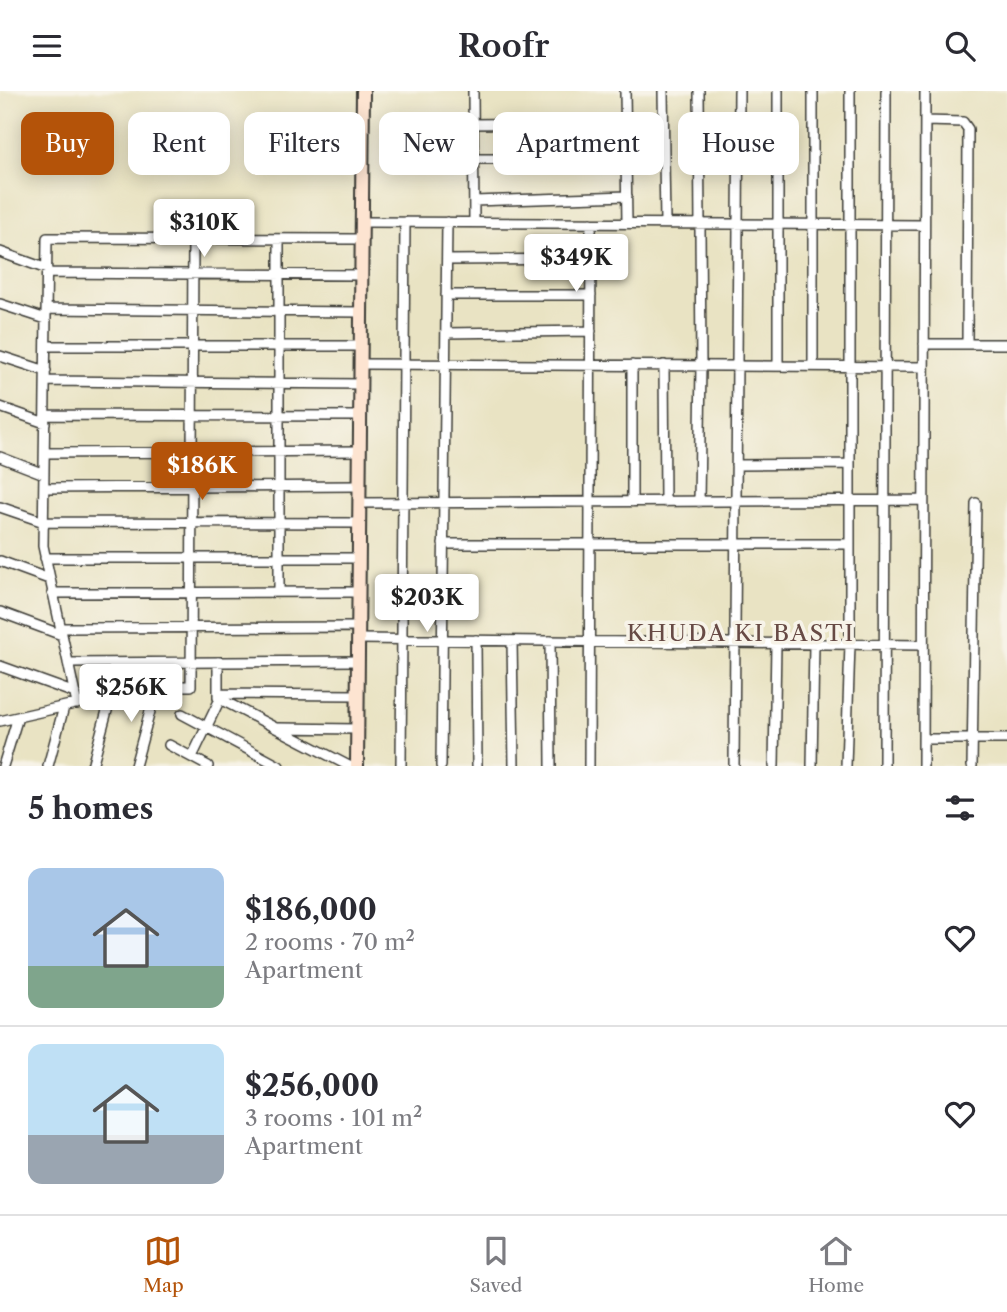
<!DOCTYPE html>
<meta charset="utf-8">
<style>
body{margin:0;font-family:"Libre Caslon Text",serif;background:#f2f2f3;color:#2b2b33;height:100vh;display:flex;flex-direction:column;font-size:26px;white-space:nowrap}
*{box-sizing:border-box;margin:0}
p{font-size:23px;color:#7c7c81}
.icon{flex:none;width:38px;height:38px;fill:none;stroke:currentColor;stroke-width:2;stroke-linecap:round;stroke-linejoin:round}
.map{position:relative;height:675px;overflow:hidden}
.drawer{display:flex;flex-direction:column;background:#fff;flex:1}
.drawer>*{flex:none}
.top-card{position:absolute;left:21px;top:21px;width:966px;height:63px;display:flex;gap:14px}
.price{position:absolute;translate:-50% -60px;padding:0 16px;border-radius:7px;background:#fff;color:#222;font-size:23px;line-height:46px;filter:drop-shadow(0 2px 4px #0008)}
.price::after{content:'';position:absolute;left:50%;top:42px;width:21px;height:16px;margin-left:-10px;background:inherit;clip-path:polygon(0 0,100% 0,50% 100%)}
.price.on{background:#b45309;color:#fff}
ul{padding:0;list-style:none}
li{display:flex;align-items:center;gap:21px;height:175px;padding:0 28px}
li+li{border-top:2px solid #e1e1e2}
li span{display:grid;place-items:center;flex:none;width:196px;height:140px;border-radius:14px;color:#555}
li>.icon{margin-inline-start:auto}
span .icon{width:84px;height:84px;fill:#fffc;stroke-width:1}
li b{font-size:30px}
h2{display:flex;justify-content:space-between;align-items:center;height:84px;padding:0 28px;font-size:30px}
.chip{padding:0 24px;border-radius:14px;background:#fff;box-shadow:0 4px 18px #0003;font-size:24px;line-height:63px}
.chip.on{background:#b45309;color:#fff}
header{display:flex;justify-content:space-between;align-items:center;height:91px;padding:0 28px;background:#fff;font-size:32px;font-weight:600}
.menu{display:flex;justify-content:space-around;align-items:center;height:98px;border-top:2px solid #e1e1e2;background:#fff;font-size:19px;color:#7c7c81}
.menu a{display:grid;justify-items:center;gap:4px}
.menu .on{color:#b45309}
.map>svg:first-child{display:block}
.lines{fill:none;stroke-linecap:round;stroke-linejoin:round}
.street-casing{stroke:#3b3a35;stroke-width:12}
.secondary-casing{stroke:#3b3a35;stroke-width:16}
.street{stroke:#fff;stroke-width:9}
.secondary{stroke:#fde4d1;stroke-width:12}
.labels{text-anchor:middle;stroke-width:7;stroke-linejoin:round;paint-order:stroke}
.neighbourhood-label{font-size:23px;letter-spacing:2px;fill:#674a45;stroke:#f7f3e8}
</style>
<header><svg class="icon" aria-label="menu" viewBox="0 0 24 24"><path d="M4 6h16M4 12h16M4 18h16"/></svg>Roofr<svg class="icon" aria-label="search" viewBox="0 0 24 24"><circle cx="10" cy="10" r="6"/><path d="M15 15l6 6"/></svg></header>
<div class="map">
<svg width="1007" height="675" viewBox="0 0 1007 675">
<rect width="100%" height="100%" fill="#f7f3e8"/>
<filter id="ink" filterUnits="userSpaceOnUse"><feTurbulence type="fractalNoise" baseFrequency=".0143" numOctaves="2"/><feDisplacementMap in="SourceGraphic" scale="14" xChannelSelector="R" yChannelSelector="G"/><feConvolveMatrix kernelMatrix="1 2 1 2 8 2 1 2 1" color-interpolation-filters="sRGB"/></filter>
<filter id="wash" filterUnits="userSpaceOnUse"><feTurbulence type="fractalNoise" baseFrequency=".00686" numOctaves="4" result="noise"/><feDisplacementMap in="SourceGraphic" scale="28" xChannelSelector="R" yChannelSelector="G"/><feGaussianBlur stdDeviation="1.57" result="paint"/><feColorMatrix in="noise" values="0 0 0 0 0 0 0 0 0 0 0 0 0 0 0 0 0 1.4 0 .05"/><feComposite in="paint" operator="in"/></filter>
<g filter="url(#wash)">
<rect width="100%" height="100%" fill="#e9e3c3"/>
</g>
<g filter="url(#ink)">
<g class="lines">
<g class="street-casing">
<path id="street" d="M473 0 474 131
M625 0 627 132
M663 0 665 132
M699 0 701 274 699 411
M925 30 963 31 968 38 967 253
M473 33 625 31
M474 68H626
M474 110 627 105
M362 131 924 134
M279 148V501
M0 161 47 178
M447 169 591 168
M47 182 361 184
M446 204H591
M0 213 46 228
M46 218 361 221
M446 242 591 240
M924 253H1007
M46 255H361
M0 265 46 280
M361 273 924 276
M632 274V411
M664 274 665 411
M778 275V0
M813 275V0
M46 290 360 293
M0 316 45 332
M45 324 360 325
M45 362 360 360
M0 366 44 383
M736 374 849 373
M44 397 359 395
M359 412 923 409
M0 416 44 431 359 432
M443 453H850
M45 467H359
M0 470 49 488
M52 502 358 501
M0 521 62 544
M60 537 358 536
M358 548 923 554
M476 549 477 675
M512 550 514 675
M550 550 551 675
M218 571V607L349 675
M68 572 358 570
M0 575 75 602
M218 603 357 604
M77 613 43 455 47 147 362 148
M182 623 279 675
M0 630 154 595H191L193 147
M278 637 357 638
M923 648H1007
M169 654 208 675
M192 666 220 608
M3 675 18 626
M48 675 64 616
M92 675 111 605
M135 675 152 613 154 595
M401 675 405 131
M441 675 447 131
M589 675 591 132
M734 675 739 0
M774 675 776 552
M812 675 814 552
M846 675 850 553V0
M884 675 886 0
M923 675 925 0
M972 675 976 412"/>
</g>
<g class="secondary-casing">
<path id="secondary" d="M357 675 363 0"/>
</g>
<use href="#street" class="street"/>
<use href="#secondary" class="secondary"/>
</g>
</g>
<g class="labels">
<g class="neighbourhood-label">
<text x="741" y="550">KHUDA KI BASTI</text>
</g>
</g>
</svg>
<b class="price" style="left:204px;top:168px">$310K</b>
<b class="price" style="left:576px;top:203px">$349K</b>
<b class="price on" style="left:202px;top:411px">$186K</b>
<b class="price" style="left:427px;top:543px">$203K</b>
<b class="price" style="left:131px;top:633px">$256K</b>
<div class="top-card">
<a class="chip on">Buy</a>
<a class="chip">Rent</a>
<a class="chip">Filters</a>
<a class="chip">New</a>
<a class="chip">Apartment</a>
<a class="chip">House</a>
</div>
</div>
<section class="drawer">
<h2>5 homes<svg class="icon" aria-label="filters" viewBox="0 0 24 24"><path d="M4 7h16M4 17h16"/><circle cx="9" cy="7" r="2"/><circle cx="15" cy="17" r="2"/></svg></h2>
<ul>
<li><span style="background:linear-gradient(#a9c7e8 70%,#7fa58c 0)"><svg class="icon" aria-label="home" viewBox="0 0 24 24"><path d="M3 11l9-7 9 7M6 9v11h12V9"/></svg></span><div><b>$186,000</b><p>2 rooms · 70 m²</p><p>Apartment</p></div><svg class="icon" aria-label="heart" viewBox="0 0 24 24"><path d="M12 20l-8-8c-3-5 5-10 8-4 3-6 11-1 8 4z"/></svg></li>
<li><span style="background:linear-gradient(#bfe0f5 65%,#9aa5b1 0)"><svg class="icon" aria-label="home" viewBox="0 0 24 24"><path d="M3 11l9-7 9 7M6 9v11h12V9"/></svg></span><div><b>$256,000</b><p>3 rooms · 101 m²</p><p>Apartment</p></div><svg class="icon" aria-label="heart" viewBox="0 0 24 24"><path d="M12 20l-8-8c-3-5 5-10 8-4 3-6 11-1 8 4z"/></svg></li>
</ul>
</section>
<nav class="menu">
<a class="on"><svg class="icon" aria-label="map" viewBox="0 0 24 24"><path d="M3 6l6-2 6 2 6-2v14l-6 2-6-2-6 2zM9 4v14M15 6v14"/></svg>Map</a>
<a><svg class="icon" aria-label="saved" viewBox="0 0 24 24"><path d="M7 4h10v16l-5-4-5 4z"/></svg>Saved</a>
<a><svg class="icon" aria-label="home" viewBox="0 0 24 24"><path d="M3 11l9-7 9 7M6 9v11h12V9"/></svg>Home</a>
</nav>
